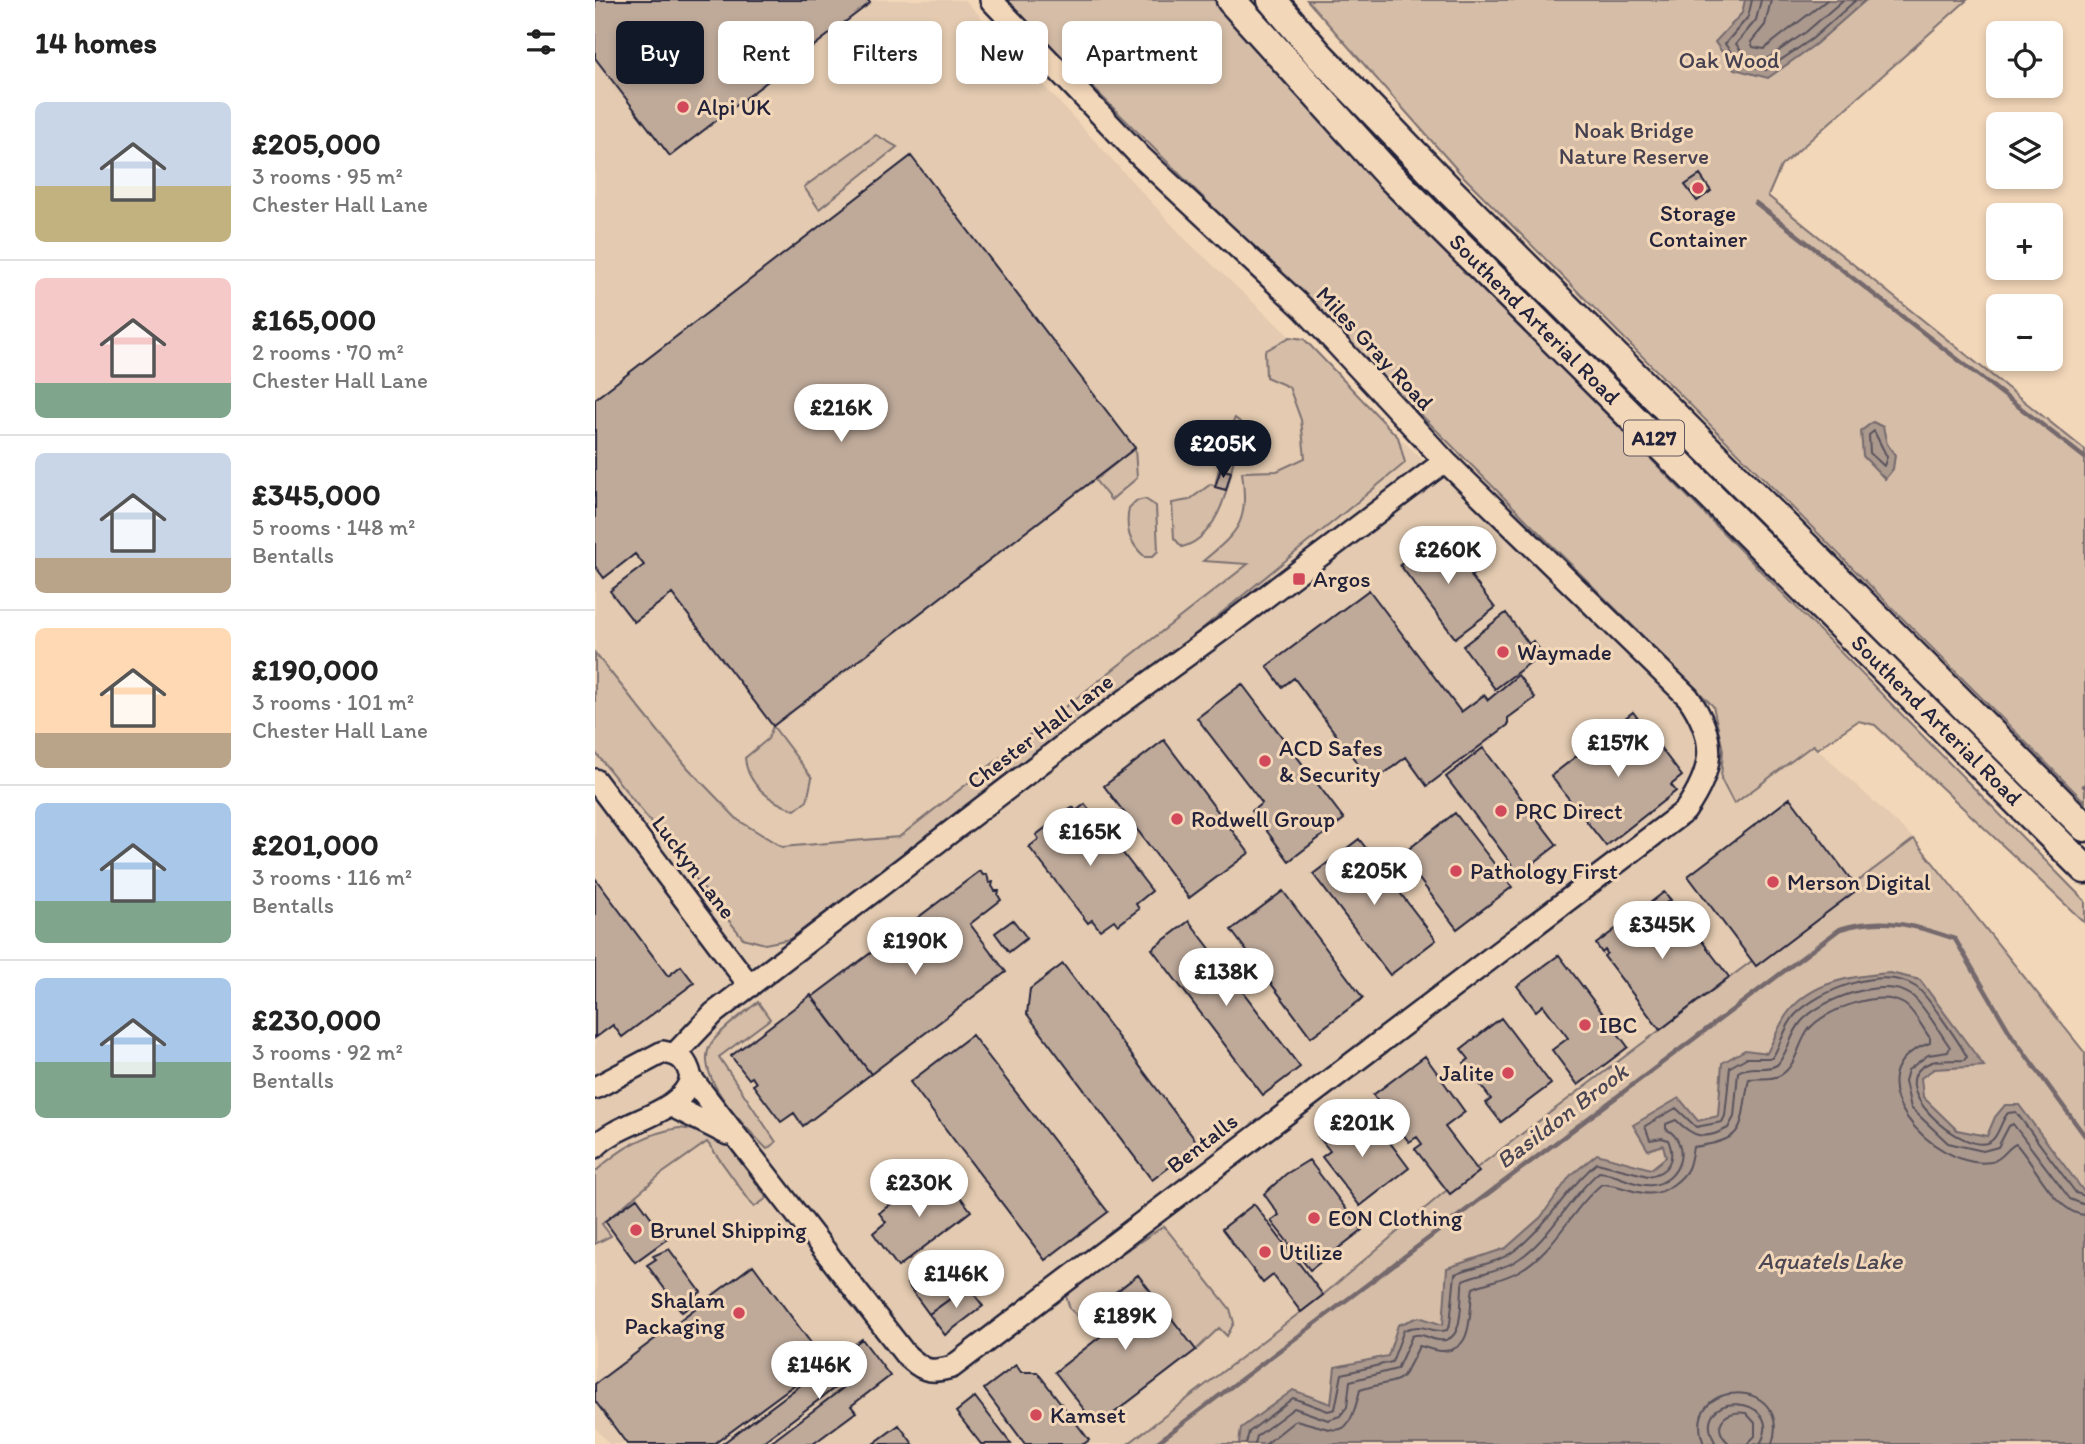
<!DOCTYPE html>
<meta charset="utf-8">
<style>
body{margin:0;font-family:Itim,sans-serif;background:#f6f6f6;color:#222;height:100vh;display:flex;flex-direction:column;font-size:26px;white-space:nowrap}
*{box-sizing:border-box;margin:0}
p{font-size:23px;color:#767676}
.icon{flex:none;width:38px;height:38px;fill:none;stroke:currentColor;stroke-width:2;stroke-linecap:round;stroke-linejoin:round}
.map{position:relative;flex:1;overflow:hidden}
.panel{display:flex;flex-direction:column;background:#fff;width:595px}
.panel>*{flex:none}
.top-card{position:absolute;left:21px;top:21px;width:665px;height:63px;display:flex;gap:14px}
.tools{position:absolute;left:1391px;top:21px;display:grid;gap:14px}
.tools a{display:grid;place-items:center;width:77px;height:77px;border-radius:10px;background:#fff;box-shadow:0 4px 10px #0003;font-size:35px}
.price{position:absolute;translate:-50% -60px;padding:0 16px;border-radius:24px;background:#fff;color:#222;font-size:23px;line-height:46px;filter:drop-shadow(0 2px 4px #0008)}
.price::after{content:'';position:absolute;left:50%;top:42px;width:21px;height:16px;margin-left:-10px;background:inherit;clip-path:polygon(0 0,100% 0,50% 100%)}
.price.current{background:#111827;color:#fff}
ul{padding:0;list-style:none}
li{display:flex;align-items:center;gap:21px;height:175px;padding:0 35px}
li+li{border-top:2px solid #e0e0e0}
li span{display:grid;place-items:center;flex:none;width:196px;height:140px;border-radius:10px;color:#555}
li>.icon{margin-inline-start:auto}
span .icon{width:84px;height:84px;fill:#fffc;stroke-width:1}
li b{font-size:30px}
h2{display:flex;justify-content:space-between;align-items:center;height:84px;padding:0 35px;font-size:30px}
.pill{padding:0 24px;border-radius:10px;background:#fff;box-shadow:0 4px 10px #0003;font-size:24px;line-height:63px}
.pill.current{background:#111827;color:#fff}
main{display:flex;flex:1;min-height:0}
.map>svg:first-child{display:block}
.built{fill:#e3cab0}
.green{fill:#d5bda7;stroke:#7c7071;stroke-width:2}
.water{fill:#ab998e;stroke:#74696d;stroke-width:2}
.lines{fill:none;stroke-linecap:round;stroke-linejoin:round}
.shore{stroke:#59525c;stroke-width:2}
.stream{stroke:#74696d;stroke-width:4.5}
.building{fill:#bfaa9a;stroke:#22223b;stroke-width:2}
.tertiary-casing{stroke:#22223b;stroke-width:26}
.trunk-casing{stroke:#22223b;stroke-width:33}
.tertiary{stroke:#f3d7b9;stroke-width:21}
.trunk{stroke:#f3d7b9;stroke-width:28}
.poi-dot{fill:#d1495b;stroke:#f3d7b9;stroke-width:2.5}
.labels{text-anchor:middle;stroke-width:6;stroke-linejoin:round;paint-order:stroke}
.shield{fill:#f3d7b9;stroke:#615861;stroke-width:2}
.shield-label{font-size:21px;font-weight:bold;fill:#22223b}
.park-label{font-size:23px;fill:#464151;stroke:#f3d7b9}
.poi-label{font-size:23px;fill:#22223b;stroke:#f3d7b9;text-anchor:start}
.street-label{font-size:23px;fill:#22223b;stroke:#f3d7b9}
.water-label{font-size:24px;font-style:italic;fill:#4b4654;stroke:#f3d7b9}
</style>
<main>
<section class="panel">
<h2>14 homes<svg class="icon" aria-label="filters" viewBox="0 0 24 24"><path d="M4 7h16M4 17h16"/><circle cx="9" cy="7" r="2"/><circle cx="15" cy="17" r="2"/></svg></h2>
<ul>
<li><span style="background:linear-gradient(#c9d6e8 60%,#c2b280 0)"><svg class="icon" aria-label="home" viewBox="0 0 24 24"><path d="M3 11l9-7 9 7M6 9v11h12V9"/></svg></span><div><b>£205,000</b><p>3 rooms · 95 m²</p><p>Chester Hall Lane</p></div></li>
<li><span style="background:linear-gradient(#f6c9c9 75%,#7fa58c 0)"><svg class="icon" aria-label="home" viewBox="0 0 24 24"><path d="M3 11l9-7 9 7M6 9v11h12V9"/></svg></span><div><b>£165,000</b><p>2 rooms · 70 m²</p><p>Chester Hall Lane</p></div></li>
<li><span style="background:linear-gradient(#c9d6e8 75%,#b9a48a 0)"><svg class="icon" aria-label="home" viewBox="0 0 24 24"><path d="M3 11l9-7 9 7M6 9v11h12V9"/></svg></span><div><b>£345,000</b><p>5 rooms · 148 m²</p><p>Bentalls</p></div></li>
<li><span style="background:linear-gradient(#ffd9b3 75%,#b9a48a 0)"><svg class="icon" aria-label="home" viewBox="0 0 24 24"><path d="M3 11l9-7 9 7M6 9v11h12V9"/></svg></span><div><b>£190,000</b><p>3 rooms · 101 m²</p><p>Chester Hall Lane</p></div></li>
<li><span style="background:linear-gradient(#a9c7e8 70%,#7fa58c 0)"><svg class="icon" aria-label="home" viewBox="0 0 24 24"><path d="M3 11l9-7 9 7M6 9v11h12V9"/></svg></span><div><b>£201,000</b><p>3 rooms · 116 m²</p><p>Bentalls</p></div></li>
<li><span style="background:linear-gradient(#a9c7e8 60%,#7fa58c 0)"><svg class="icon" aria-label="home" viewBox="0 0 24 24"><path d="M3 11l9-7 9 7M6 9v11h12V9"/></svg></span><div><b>£230,000</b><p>3 rooms · 92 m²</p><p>Bentalls</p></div></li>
</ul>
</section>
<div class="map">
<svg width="1490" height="1444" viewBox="0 0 1490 1444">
<rect width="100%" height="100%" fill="#f3d7b9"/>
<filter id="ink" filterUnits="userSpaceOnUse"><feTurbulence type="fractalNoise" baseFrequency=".0143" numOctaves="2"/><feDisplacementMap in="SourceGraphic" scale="14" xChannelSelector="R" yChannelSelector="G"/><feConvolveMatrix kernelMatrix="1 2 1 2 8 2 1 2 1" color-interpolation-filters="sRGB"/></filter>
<g filter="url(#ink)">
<path class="built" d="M0 0H370L592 241 1088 701 1113 740 1128 750 1126 779 1139 803 1218 745 1319 839 847 1194 728 1295 533 1444H14L0 1427Z"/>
<path class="green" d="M410 0H623L756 154 1490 901V923L1280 725 1263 721 1222 749 1218 745 1139 804 1126 779 1128 750 1118 706Z
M712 0H1372L1186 166 1173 196 1490 450V802L865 173Z
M281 135 302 147 224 209 209 187Z
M695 337 709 339 803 437 810 463 597 637 195 939 170 944 148 938 0 752V653L93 768 143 820 187 847 304 837 653 564 608 561C647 529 653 521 647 472L682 471 710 458 706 420 694 387 671 377 670 351Z
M640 418 645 422 644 429C637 466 631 535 587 547L579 538 577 503 594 500 616 484 620 486 633 430Z
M540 448 542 478 516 500 500 480Z
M550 499 561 506 563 551 557 557H550C534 543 530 529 534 508L541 501Z
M178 726 217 778 212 801 200 810C175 802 152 784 150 758L173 739Z
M1319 839 1490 1053V1444H533L728 1295 847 1194Z
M163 1002 175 1019 124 1057 181 1142 172 1149C152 1129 93 1072 118 1041 130 1026 148 1014 163 1002Z
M84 1128 114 1132 134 1146 172 1198 159 1207 112 1142 65 1175 7 1224 16 1236 0 1244V1172C24 1149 51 1133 84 1128Z
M569 1226 635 1309 639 1323 632 1336 624 1328 601 1350 543 1275 486 1319 475 1309 471 1296 491 1277Z"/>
<path class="water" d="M1150 0H1271L1221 44 1173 78 1139 69 1120 42 1147 13Z
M1278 422 1288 427 1292 444 1300 455 1298 469 1290 479 1268 456 1266 431Z
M1295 973 1325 980 1389 1066 1339 1069 1326 1078 1328 1097 1362 1130 1392 1136 1400 1117 1410 1105H1424L1490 1193V1444H644L646 1428 698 1390 736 1404 740 1367 793 1356 803 1325 824 1317 848 1325 852 1268 911 1248 946 1217 975 1176 1002 1154 1056 1169 1071 1157 1068 1145 1053 1150 1038 1125 1084 1098 1103 1121 1123 1116 1127 1063 1150 1050 1172 1053C1179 1040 1184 1025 1192 1014 1216 981 1258 976 1295 973Z"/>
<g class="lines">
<path class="shore" d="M1157 0 1153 17 1130 44 1144 63 1171 70 1217 39 1261 0
M1166 0 1161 20 1141 44 1149 55 1169 61 1211 32 1248 0
M1176 0 1170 25 1156 42 1158 47 1169 49 1232 0
M1279 431 1292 457 1289 466 1275 453 1274 435Z
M651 1444 654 1432 698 1398 733 1411 740 1409 747 1374 797 1362 809 1330C831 1321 836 1335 852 1330L855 1324 860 1274C877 1266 901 1264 916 1253 951 1229 970 1189 1002 1163L1053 1176C1074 1173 1081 1158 1073 1140L1067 1138 1055 1140 1050 1126 1081 1108 1101 1127 1127 1122 1130 1116 1135 1067 1151 1058H1177C1186 1045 1189 1027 1200 1015 1225 990 1287 965 1321 987 1330 992 1366 1045 1372 1057L1369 1060C1360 1061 1346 1059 1337 1062 1280 1082 1373 1159 1396 1141 1404 1136 1406 1120 1413 1113L1421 1112 1481 1193 1490 1196
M660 1444 662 1436 699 1408 733 1420 745 1416 752 1407 755 1381 802 1369 817 1336C828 1332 833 1339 843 1340 872 1345 864 1296 868 1280 884 1273 904 1271 919 1262 955 1241 973 1198 1004 1172 1021 1173 1040 1187 1057 1185 1086 1182 1097 1143 1071 1129V1124L1081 1120C1098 1137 1109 1141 1133 1128L1139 1117 1143 1072C1157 1064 1169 1072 1182 1065 1193 1053 1195 1035 1206 1022 1226 999 1288 976 1316 995 1328 1003 1346 1035 1355 1047L1353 1052 1333 1055 1313 1070 1310 1081 1316 1108 1353 1143 1388 1151 1403 1147 1414 1126 1418 1124 1475 1199 1490 1205
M671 1444 701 1420C747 1432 752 1442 765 1390 809 1376 803 1391 824 1346 831 1347 838 1351 846 1351 881 1352 873 1310 878 1288 893 1282 910 1279 924 1271 960 1251 976 1209 1007 1184 1035 1185 1053 1205 1079 1184 1094 1173 1095 1165 1098 1147 1155 1140 1144 1126 1154 1079 1165 1077 1175 1081 1186 1075 1202 1065 1203 1043 1214 1029 1231 1009 1284 989 1309 1004 1319 1010 1328 1029 1335 1038V1043C1249 1072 1339 1172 1396 1162 1409 1159 1412 1147 1421 1144 1440 1164 1461 1214 1490 1215
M1109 1444C1083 1377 1199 1376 1177 1444
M1121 1444C1089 1388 1194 1394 1165 1444
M1135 1444C1115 1428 1128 1409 1151 1413L1160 1423V1436L1152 1444"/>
<path class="stream" d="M1161 203 1490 458
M1489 786 1490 787
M560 1444 1245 929C1287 916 1320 925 1360 939L1417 1036 1490 1136"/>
</g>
<path class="building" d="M0 0H273L275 3 75 156 0 58Z
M316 156 540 448 178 726 77 594 39 622 15 591 49 565 40 554 9 578 0 566V399Z
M1105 175 1116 191 1102 201 1090 185Z
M626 469 636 472 631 490 620 487Z
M845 535 864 561 869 558 880 573 876 576 900 608 860 638 805 565Z
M774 590 866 712 889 695 893 700 923 675 940 698 913 718V725L832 786 811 757 777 783 699 678 687 687 672 666Z
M911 613 934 644 938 641 945 650 941 653 944 656 900 689 868 646Z
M647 684 749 819 694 861 657 811 667 803 602 718Z
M1038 712 1087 776 1076 785 1081 791 1011 846 956 776Z
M569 740 654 853 594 898 509 786Z
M888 748 962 845 924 874 851 777Z
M1195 798 1263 889 1161 966 1093 876Z
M490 804 557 891 541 904 544 909 523 925 519 920 505 930 497 920 493 923 434 847 444 839 441 835 478 807 481 811Z
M860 813 917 887 862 929 806 855Z
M764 839 841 940 795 975 718 874Z
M385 871 388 875 392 874 394 883 398 882 397 886 400 891H404L403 895 406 900 375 924 411 972 276 1074 217 997Z
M0 878 73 976 86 966 99 983 27 1037 18 1025 0 1038Z
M688 891 768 998 716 1037 636 930Z
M1069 892 1076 900 1072 902 1075 906 1079 904 1134 977 1065 1030 1009 956 1012 953 1010 950 1007 953 1001 944 1035 918 1033 914 1043 906 1046 910Z
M418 920 432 938 414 952 400 933Z
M594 921 705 1067 668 1095 557 949Z
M964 955 1033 1047 983 1085 957 1050 973 1038 948 1005 941 1011 922 986Z
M468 964 604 1145 557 1180 432 1014 435 989Z
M216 995 276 1074 208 1126 199 1113 186 1122 158 1085 161 1083 157 1077 154 1079 136 1056Z
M906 1018 956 1084 906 1122 891 1103 896 1099 869 1063 874 1059 866 1049Z
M377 1035 513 1212 450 1260 315 1082Z
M830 1056 870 1112 850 1127 884 1172 855 1194 820 1149 827 1144 822 1137 814 1142 778 1095Z
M748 1117 761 1133 778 1120 814 1168 765 1206 727 1157 735 1151 723 1136Z
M714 1160 767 1230 715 1270 676 1221 684 1215 669 1194 691 1174Z
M349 1176 376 1211 303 1267 278 1233 291 1222 284 1213 329 1179 335 1187Z
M42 1198 72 1239 40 1262 10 1221Z
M659 1204 728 1295 706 1312 678 1275 668 1283 627 1229Z
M74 1249 106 1292 102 1295 105 1299 87 1312 52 1265 61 1259 58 1256Z
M350 1255 373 1286 334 1314 312 1284Z
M158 1265 230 1362 119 1444H32L0 1401V1384Z
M543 1275 601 1350 502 1426 460 1372 511 1332 495 1312Z
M373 1286 388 1306 350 1335 334 1314Z
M267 1339 295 1376 256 1406 261 1412 218 1444H174L248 1388 245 1384 165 1444H127Z
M421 1365 426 1372H442L494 1440 489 1444H430L389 1389Z
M380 1397 416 1444H386L361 1412Z
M304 1425 318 1444H278Z"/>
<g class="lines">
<g class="tertiary-casing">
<path id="tertiary" d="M0 780 155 986
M80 1054 119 1013 473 742 632 626 850 461
M96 1078 310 1354C328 1370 333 1374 357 1367L1090 811C1119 769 1123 740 1093 697L850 461 709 309 546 157 396 0
M0 1088 68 1052C86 1055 92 1060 96 1078 87 1115 25 1120 0 1147
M75 1105 133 1134"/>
</g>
<g class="trunk-casing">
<path id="trunk" d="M636 0 794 175 1490 869
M677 0 724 55 855 191 1490 827"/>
</g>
<use href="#tertiary" class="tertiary"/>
<use href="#trunk" class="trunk"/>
</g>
</g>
<g class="poi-dot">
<circle cx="88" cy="107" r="7"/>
<circle cx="1103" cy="188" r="7"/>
<rect x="697" y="572" width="14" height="14" rx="3.5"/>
<circle cx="908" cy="652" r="7"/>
<circle cx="670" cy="761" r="7"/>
<circle cx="906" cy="811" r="7"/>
<circle cx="582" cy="819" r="7"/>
<circle cx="861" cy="871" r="7"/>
<circle cx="1178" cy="882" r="7"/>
<circle cx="990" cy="1025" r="7"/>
<circle cx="913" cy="1073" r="7"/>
<circle cx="719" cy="1218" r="7"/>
<circle cx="41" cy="1230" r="7"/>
<circle cx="670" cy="1252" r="7"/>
<circle cx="144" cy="1313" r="7"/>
<circle cx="441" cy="1415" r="7"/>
</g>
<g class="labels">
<rect class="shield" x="1029" y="420.5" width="60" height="35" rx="5"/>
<g class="shield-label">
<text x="1059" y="445">A127</text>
</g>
<g class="park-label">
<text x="1134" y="68">Oak Wood</text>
<text x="1039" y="138">Noak Bridge<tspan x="1039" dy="26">Nature Reserve</tspan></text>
</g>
<g class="poi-label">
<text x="102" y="115">Alpi UK</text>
<text x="1103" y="221" text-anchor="middle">Storage<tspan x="1103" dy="26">Container</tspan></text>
<text x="718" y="587">Argos</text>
<text x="922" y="660">Waymade</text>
<text x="684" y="756">ACD Safes<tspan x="684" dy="26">&amp; Security</tspan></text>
<text x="920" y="819">PRC Direct</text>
<text x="596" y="827">Rodwell Group</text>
<text x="875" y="879">Pathology First</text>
<text x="1192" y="890">Merson Digital</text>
<text x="1004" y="1033">IBC</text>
<text x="899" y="1081" text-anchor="end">Jalite</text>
<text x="733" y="1226">EON Clothing</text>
<text x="55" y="1238">Brunel Shipping</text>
<text x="684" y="1260">Utilize</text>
<text x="130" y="1308" text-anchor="end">Shalam<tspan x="130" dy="26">Packaging</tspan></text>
<text x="455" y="1423">Kamset</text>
</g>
<g class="street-label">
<text transform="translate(940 319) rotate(45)" y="8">Southend Arterial Road</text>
<text transform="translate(780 348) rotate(47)" y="8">Miles Gray Road</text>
<text transform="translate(1342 720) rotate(45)" y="8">Southend Arterial Road</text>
<text transform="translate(445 731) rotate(-37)" y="8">Chester Hall Lane</text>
<text transform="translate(99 867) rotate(53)" y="8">Luckyn Lane</text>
<text transform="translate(607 1143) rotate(-38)" y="8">Bentalls</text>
</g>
<g class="water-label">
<text transform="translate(967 1116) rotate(-37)" y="8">Basildon Brook</text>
<text x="1235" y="1269">Aquatels Lake</text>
</g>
</g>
</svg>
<div class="tools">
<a><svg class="icon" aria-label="locate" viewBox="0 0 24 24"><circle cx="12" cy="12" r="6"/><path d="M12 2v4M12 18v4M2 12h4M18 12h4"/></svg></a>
<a><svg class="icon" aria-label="layers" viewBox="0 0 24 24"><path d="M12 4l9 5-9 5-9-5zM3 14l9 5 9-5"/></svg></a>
<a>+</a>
<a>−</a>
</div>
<b class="price" style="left:246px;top:444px">£216K</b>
<b class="price current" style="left:628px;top:480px">£205K</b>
<b class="price" style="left:853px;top:586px">£260K</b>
<b class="price" style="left:1023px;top:779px">£157K</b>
<b class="price" style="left:495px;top:868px">£165K</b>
<b class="price" style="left:779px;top:907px">£205K</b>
<b class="price" style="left:1067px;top:961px">£345K</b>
<b class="price" style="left:320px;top:977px">£190K</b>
<b class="price" style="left:631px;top:1008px">£138K</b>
<b class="price" style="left:767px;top:1159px">£201K</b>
<b class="price" style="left:324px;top:1219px">£230K</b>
<b class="price" style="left:361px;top:1310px">£146K</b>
<b class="price" style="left:530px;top:1352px">£189K</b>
<b class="price" style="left:224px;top:1401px">£146K</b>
<div class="top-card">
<a class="pill current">Buy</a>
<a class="pill">Rent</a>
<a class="pill">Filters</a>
<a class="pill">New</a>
<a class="pill">Apartment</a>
</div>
</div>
</main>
